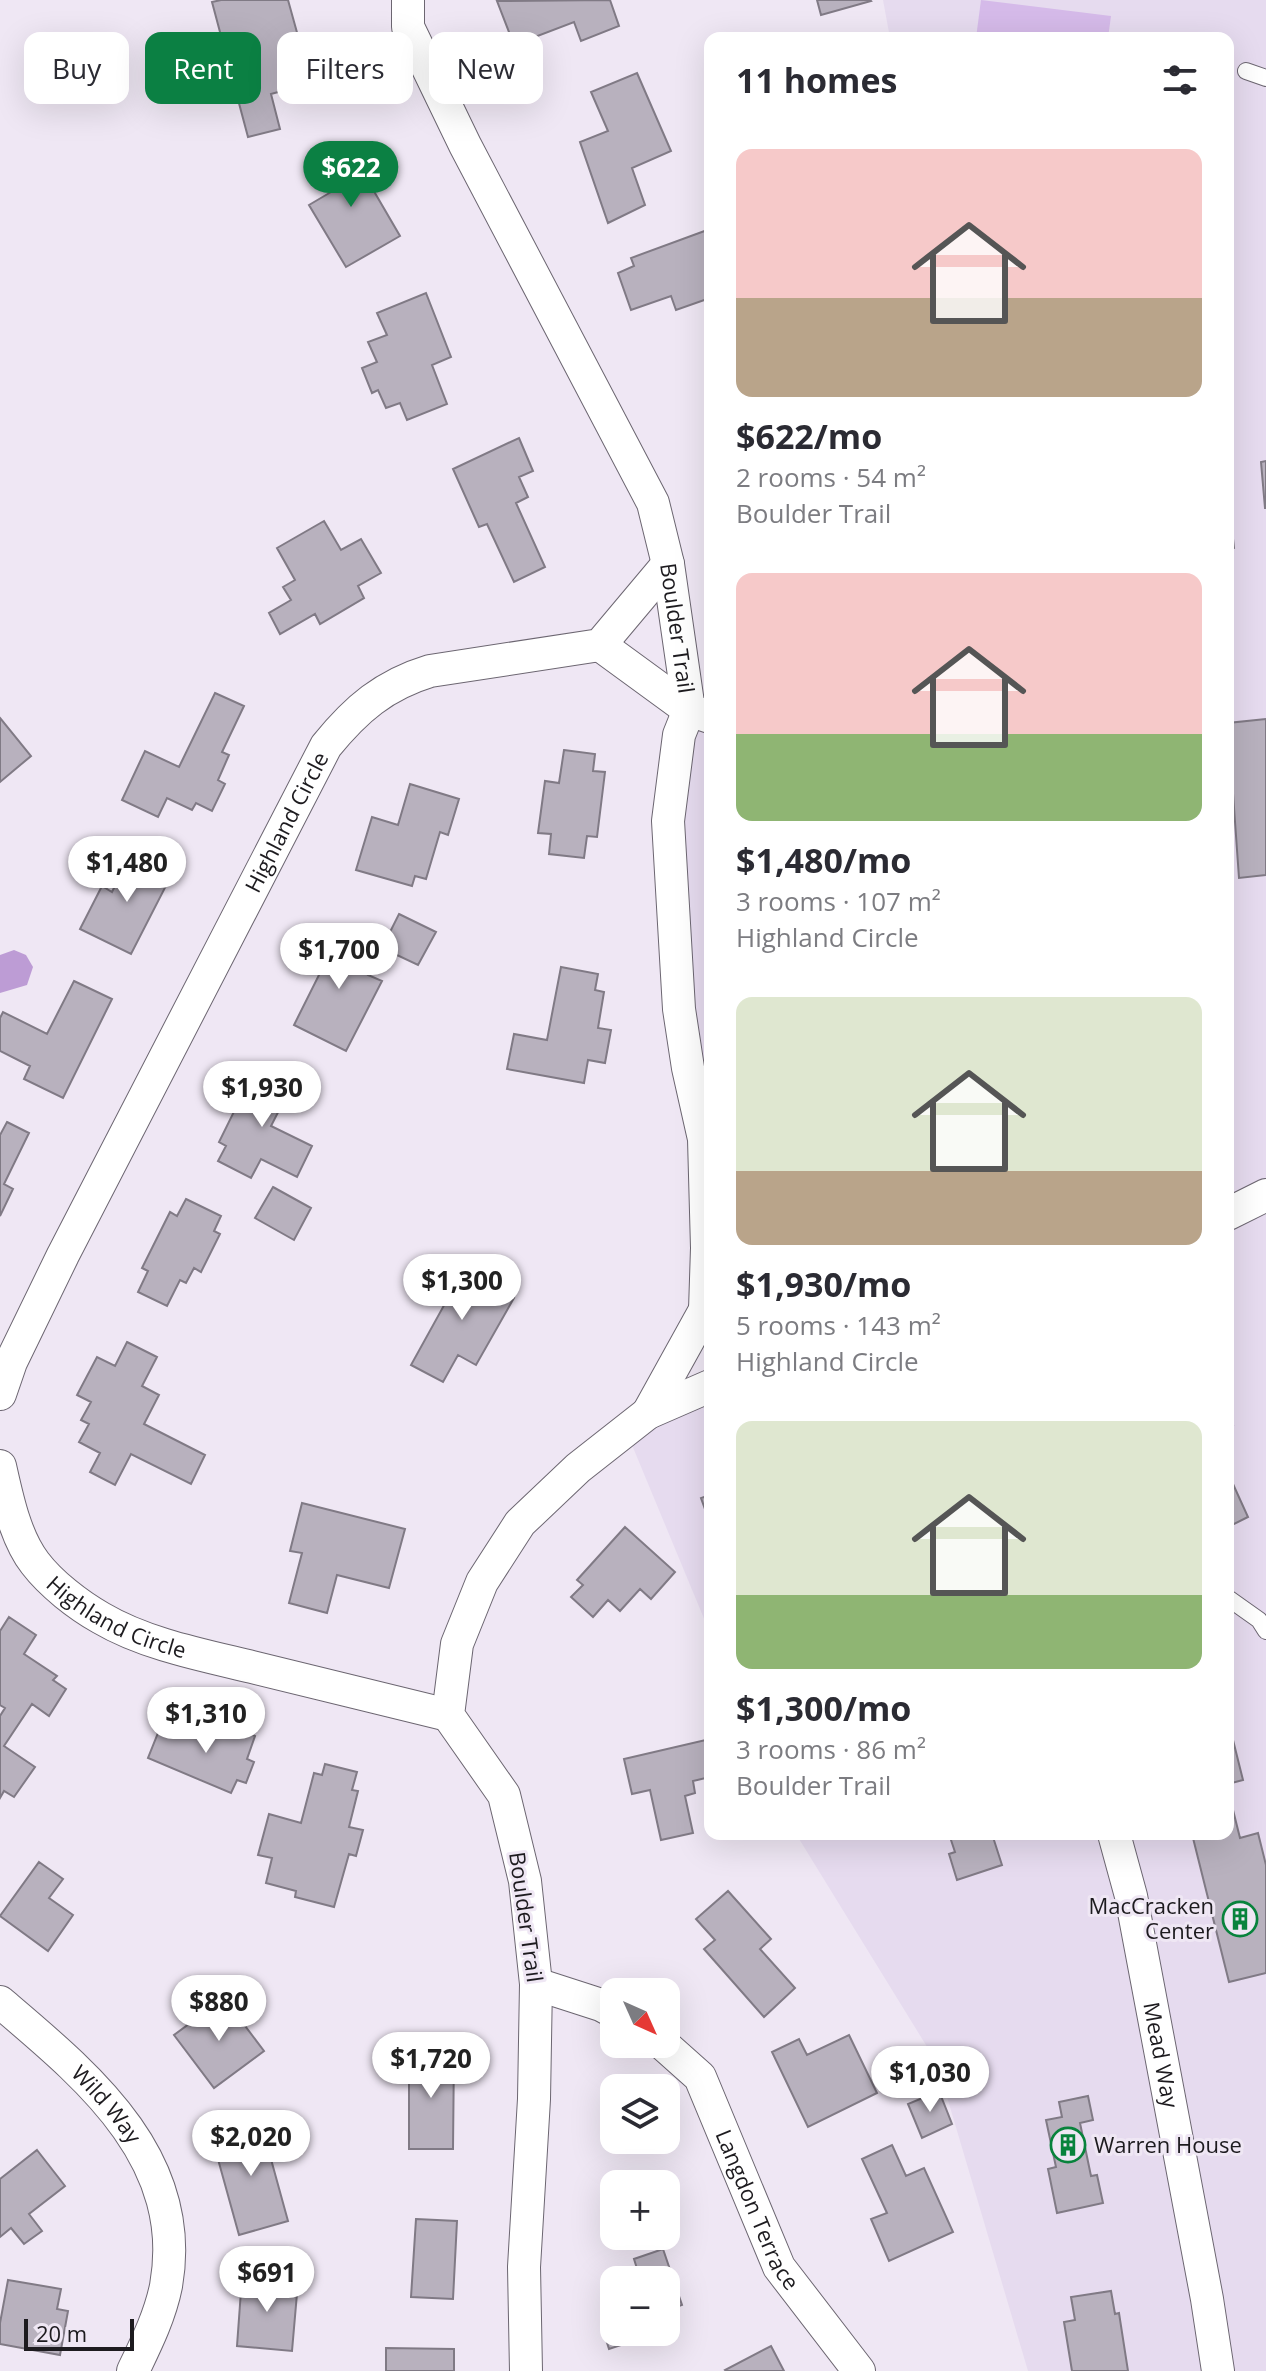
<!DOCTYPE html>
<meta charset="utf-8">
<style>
body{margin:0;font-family:"Open Sans",sans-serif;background:#f7f7f7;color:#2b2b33;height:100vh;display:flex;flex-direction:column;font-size:30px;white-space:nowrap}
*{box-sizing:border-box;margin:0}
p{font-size:26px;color:#7c7c81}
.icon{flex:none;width:44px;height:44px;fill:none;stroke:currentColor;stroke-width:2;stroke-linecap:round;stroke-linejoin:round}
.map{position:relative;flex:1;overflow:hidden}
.drawer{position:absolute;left:704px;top:32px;width:530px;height:1808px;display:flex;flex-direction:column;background:#fff;border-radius:16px;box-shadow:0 8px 32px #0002}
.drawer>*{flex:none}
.top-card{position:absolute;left:24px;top:32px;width:560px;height:72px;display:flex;gap:16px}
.needle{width:52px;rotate:135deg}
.fabs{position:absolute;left:600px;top:1978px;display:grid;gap:16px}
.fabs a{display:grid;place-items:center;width:80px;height:80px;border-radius:16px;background:#fff;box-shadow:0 8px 32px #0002;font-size:40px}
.scale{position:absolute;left:24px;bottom:20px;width:110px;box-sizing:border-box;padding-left:8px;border:4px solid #1d1b1f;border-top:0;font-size:22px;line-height:28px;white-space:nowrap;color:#1d1b1f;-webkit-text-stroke:6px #efe7f4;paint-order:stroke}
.price{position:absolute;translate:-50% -68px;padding:0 18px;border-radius:28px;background:#fff;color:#222;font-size:26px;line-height:52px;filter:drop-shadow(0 2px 4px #0008)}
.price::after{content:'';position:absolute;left:50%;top:48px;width:24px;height:18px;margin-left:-12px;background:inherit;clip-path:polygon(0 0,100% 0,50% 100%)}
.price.on{background:#0b8043;color:#fff}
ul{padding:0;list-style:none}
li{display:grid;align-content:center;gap:16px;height:424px;padding:0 32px}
li span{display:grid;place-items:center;height:248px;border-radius:16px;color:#555}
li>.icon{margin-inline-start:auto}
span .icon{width:144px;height:144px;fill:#fffc;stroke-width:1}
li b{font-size:34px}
h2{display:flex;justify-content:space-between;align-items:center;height:96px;padding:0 32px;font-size:34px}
.pill{padding:0 28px;border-radius:16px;background:#fff;box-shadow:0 8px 32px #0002;font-size:28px;line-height:72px}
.pill.on{background:#0b8043;color:#fff}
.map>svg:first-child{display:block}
.built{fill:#e6dbef}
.green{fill:#d5bae9}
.water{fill:#bd9cd5}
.building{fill:#b8b1be;stroke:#807a85;stroke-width:2}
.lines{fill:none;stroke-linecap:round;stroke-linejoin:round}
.lane-casing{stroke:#6c6671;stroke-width:18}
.street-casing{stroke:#6c6671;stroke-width:34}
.lane{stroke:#fff;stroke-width:16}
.street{stroke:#fff;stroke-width:32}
.labels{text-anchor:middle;stroke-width:6;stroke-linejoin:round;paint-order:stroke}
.street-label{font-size:22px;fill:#1d1b1f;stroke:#efe7f4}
.poi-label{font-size:22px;fill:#1d1b1f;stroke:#efe7f4;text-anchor:end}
</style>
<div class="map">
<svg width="1266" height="2371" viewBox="0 0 1266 2371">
<rect width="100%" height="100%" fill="#efe7f4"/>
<path class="built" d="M883 0H1266V2371H1028L937 2063 796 1834H1228V38H890Z
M710 712V1140L698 1075 679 830 688 742Z
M710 1383V1633L632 1445Z"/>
<path class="green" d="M981 0 1111 16 1108 38H976Z"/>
<path class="water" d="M14 950 26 955 33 967 27 985 0 993V955Z"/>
<path class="building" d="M221 0H288L311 83 271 94 280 129 248 137 212 2Z
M610 0 619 26 581 41 574 22 514 45 497 1Z
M817 0H870L871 1 821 15Z
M637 73 671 151 632 168 645 205 608 223 580 142 608 131 591 92Z
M347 145 400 236 346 267 309 205 331 192 315 164Z
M710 229V298L676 310 671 296 631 310 618 273 634 266 631 258Z
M426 293 451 357 432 365 447 404 407 420 400 403 386 408 378 390 372 393 362 368 377 362 368 342 387 335 377 313Z
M519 438 533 471 519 477 528 497 516 503 545 567 514 582 487 524 479 527 453 469Z
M1266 461V508H1265L1261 462Z
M1228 493 1234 548 1228 549Z
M324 521 341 550 361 539 381 573 358 586 364 598 320 624 315 614 280 634 269 613 291 600 283 587 295 580 277 548Z
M215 693 244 706 222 752 229 755 218 780 225 784 212 811 196 803 192 810 167 798 158 817 122 800 145 751 179 767Z
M0 718 31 756 0 782Z
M1266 719V875L1239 878 1228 723Z
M564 750 595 754 593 771 605 772 597 837 587 836 584 858 549 854 551 834 538 833 545 781 559 783Z
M410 784 459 799 448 835 440 832 426 879 415 876 412 886 356 870 372 817 398 825Z
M131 853 172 874 131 954 80 929 102 886 112 892Z
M399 914 436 932 418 965 382 948Z
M326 931 377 955 368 975 382 981 346 1051 294 1025 322 969 310 963Z
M561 967 598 974 595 990 604 992 598 1028 611 1030 605 1063 588 1060 584 1083 507 1069 514 1034 547 1040Z
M74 981 112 999 63 1098 24 1079 30 1066 0 1051V1018L3 1012 47 1034Z
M257 1065 293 1083 271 1126 312 1146 297 1177 261 1159 251 1178 218 1161 226 1146 219 1142Z
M7 1122 29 1133 4 1184 13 1189 0 1216V1135Z
M273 1187 311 1208 294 1240 255 1218Z
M186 1199 221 1216 214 1231 220 1234 201 1272 194 1268 186 1283 180 1280 167 1306 138 1292 148 1271 142 1268 170 1212 177 1216Z
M451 1263 514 1298 476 1365 458 1355 443 1382 411 1365 447 1300 434 1293Z
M127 1342 157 1357 142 1386 159 1395 144 1424 205 1455 191 1484 131 1454 115 1485 90 1472 100 1453 79 1442 89 1424 81 1420 91 1402 77 1395 97 1357 115 1366Z
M1228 1425 1233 1426 1228 1450Z
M1228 1473 1248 1517 1228 1527Z
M710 1495V1523L701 1498Z
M302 1503 405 1529 389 1588 337 1575 327 1613 289 1603 302 1553 290 1551Z
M625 1527 675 1572 651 1599 640 1589 620 1611 608 1600 593 1617 571 1597 583 1585 577 1580Z
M9 1617 36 1635 24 1654 57 1676 53 1680 66 1689 49 1716 32 1704 4 1746 35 1767 14 1797 4 1791 0 1798V1716L5 1708 0 1705V1631Z
M162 1723 210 1736 228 1726 255 1736 247 1759 254 1762 246 1783 237 1780 231 1793 148 1758Z
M710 1739V1777L693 1781 695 1793 685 1796 693 1833 661 1840 650 1790 632 1794 624 1759Z
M1233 1740 1243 1780 1228 1784V1741Z
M325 1764 357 1772 352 1790 358 1791 349 1827 363 1830 356 1856 349 1854 334 1907 295 1897 296 1891 266 1883 272 1858 258 1855 269 1814 301 1823 314 1773 322 1775Z
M1228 1790 1240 1838 1258 1833 1266 1865V1973L1229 1982 1192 1834H1228Z
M949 1834H992L1002 1865 957 1880 949 1854 955 1852Z
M39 1862 63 1879 49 1898 73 1915 48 1951 0 1916Z
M728 1891 771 1939 760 1949 795 1988 764 2017 704 1949 715 1940 696 1919Z
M224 1998 264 2051 214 2088 174 2035Z
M849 2035 877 2093 808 2127 772 2052 799 2039 807 2055Z
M454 2051 453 2149H409V2052Z
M939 2091 952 2124 922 2138 908 2104Z
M1088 2096 1093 2120 1080 2123 1091 2176 1097 2175 1103 2203 1057 2213 1048 2169 1056 2167 1046 2120 1062 2117 1059 2102Z
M258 2112 288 2221 239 2235 216 2152 237 2146 230 2120Z
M892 2145 906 2176 924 2168 953 2232 889 2261 871 2219 887 2213 862 2159Z
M37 2150 65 2186 29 2214 42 2231 24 2244 11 2228 0 2237V2179Z
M416 2219 457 2221 453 2299 411 2297Z
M663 2249 682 2305 668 2310 674 2327 666 2330V2280H617L638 2272 634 2259Z
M242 2277 298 2282 292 2351 237 2346Z
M8 2280 61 2289 57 2309 68 2311 60 2355 0 2344V2323Z
M1111 2291 1115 2314 1119 2313 1128 2371H1072L1064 2322 1075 2320 1071 2297Z
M614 2327V2332H660L609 2349 603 2330Z
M771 2346 784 2371H726L725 2370Z
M386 2348 454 2349V2371H386Z"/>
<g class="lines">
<g class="lane-casing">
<path id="lane" d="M1246 71 1266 78
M1228 1598 1259 1620 1266 1631"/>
</g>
<g class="street-casing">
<g id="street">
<path id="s1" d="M408 0V27L465 145 653 503 668 564 689 710 679 735 668 821 679 1009 688 1068 704 1139 707 1248 705 1310 710 1326"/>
<path d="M600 645 689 710 710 717"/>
<path d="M1228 1214 1266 1195"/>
<path id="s2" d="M0 1394 11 1362 63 1255 326 746C356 709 384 685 430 671L600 645 668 564"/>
<path d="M648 1413 705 1310"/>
<path id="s3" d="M0 1466C7 1497 15 1537 35 1563 51 1584 78 1605 101 1618 145 1644 202 1655 252 1667 317 1683 383 1699 448 1715"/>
<path id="s4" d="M1114 1834 1131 1896 1207 2299 1218 2371"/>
<path d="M536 1984 601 2005 614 2012"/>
<path id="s5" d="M0 2002C87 2076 189 2158 166 2286 160 2316 146 2344 133 2371"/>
<path id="s6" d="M663 2044 700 2077 779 2267 859 2371"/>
<path d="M526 2371 524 2267 534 2099 536 1984 525 1881 504 1795 448 1715 457 1644 482 1582 520 1523 578 1468 648 1413 710 1386"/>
</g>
</g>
<use href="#lane" class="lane"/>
<use href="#street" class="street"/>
</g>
<defs>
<g id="building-ring" transform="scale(1.8)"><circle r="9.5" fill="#efe7f4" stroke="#08833c" stroke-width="1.5"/><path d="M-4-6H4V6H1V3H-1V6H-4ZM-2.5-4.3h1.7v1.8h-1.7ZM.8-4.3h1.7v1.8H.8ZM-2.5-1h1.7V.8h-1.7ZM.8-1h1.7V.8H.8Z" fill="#08833c"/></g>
</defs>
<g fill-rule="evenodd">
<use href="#building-ring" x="1240" y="1919"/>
<use href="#building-ring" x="1068" y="2145"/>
</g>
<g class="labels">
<g class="street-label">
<text dy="8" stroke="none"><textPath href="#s1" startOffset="690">Boulder Trail</textPath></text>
<text dy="8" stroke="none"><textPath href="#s2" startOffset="640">Highland Circle</textPath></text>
<text dy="8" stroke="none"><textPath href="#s3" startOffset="204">Highland Circle</textPath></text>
<text transform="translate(526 1917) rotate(82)" y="8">Boulder Trail</text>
<text dy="8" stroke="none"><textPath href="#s4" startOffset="226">Mead Way</textPath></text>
<text dy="8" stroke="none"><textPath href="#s5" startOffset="148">Wild Way</textPath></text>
<text dy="8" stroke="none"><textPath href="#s6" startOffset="194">Langdon Terrace</textPath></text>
</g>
<g class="poi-label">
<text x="1214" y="1914">MacCracken<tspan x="1214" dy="25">Center</tspan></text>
<text x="1094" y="2153" text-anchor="start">Warren House</text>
</g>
</g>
</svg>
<div class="fabs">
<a><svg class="needle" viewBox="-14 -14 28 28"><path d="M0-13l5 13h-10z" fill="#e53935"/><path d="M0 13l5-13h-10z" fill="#7c7c81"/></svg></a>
<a><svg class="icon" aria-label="layers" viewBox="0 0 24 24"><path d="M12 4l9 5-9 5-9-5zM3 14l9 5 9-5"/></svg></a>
<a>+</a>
<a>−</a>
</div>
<div class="scale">20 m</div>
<b class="price on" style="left:351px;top:209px">$622</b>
<b class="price" style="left:127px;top:904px">$1,480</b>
<b class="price" style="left:339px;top:991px">$1,700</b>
<b class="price" style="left:262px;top:1129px">$1,930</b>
<b class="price" style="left:462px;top:1322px">$1,300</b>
<b class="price" style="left:206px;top:1755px">$1,310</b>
<b class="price" style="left:219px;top:2043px">$880</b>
<b class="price" style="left:431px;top:2100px">$1,720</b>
<b class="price" style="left:930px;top:2114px">$1,030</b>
<b class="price" style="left:251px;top:2178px">$2,020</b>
<b class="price" style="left:267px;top:2314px">$691</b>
<div class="top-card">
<a class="pill">Buy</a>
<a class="pill on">Rent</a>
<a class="pill">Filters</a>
<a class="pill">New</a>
</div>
<section class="drawer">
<h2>11 homes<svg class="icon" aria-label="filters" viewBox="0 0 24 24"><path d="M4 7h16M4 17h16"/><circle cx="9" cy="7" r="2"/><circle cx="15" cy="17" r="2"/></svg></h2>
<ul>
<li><span style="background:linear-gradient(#f6c9c9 60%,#b9a48a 0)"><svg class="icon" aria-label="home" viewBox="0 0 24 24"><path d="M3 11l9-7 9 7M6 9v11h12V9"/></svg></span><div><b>$622/mo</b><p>2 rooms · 54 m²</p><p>Boulder Trail</p></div></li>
<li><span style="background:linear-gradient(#f6c9c9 65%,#8fb573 0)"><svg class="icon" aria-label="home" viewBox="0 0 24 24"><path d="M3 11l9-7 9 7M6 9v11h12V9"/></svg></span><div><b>$1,480/mo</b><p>3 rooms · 107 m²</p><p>Highland Circle</p></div></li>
<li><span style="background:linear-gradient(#dfe7d0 70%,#b9a48a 0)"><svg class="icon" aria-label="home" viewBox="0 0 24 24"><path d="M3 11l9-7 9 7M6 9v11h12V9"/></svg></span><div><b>$1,930/mo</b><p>5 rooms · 143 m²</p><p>Highland Circle</p></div></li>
<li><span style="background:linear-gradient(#dfe7d0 70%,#8fb573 0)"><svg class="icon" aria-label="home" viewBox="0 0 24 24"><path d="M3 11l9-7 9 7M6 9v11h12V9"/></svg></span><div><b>$1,300/mo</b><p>3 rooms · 86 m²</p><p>Boulder Trail</p></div></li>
</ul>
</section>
</div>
